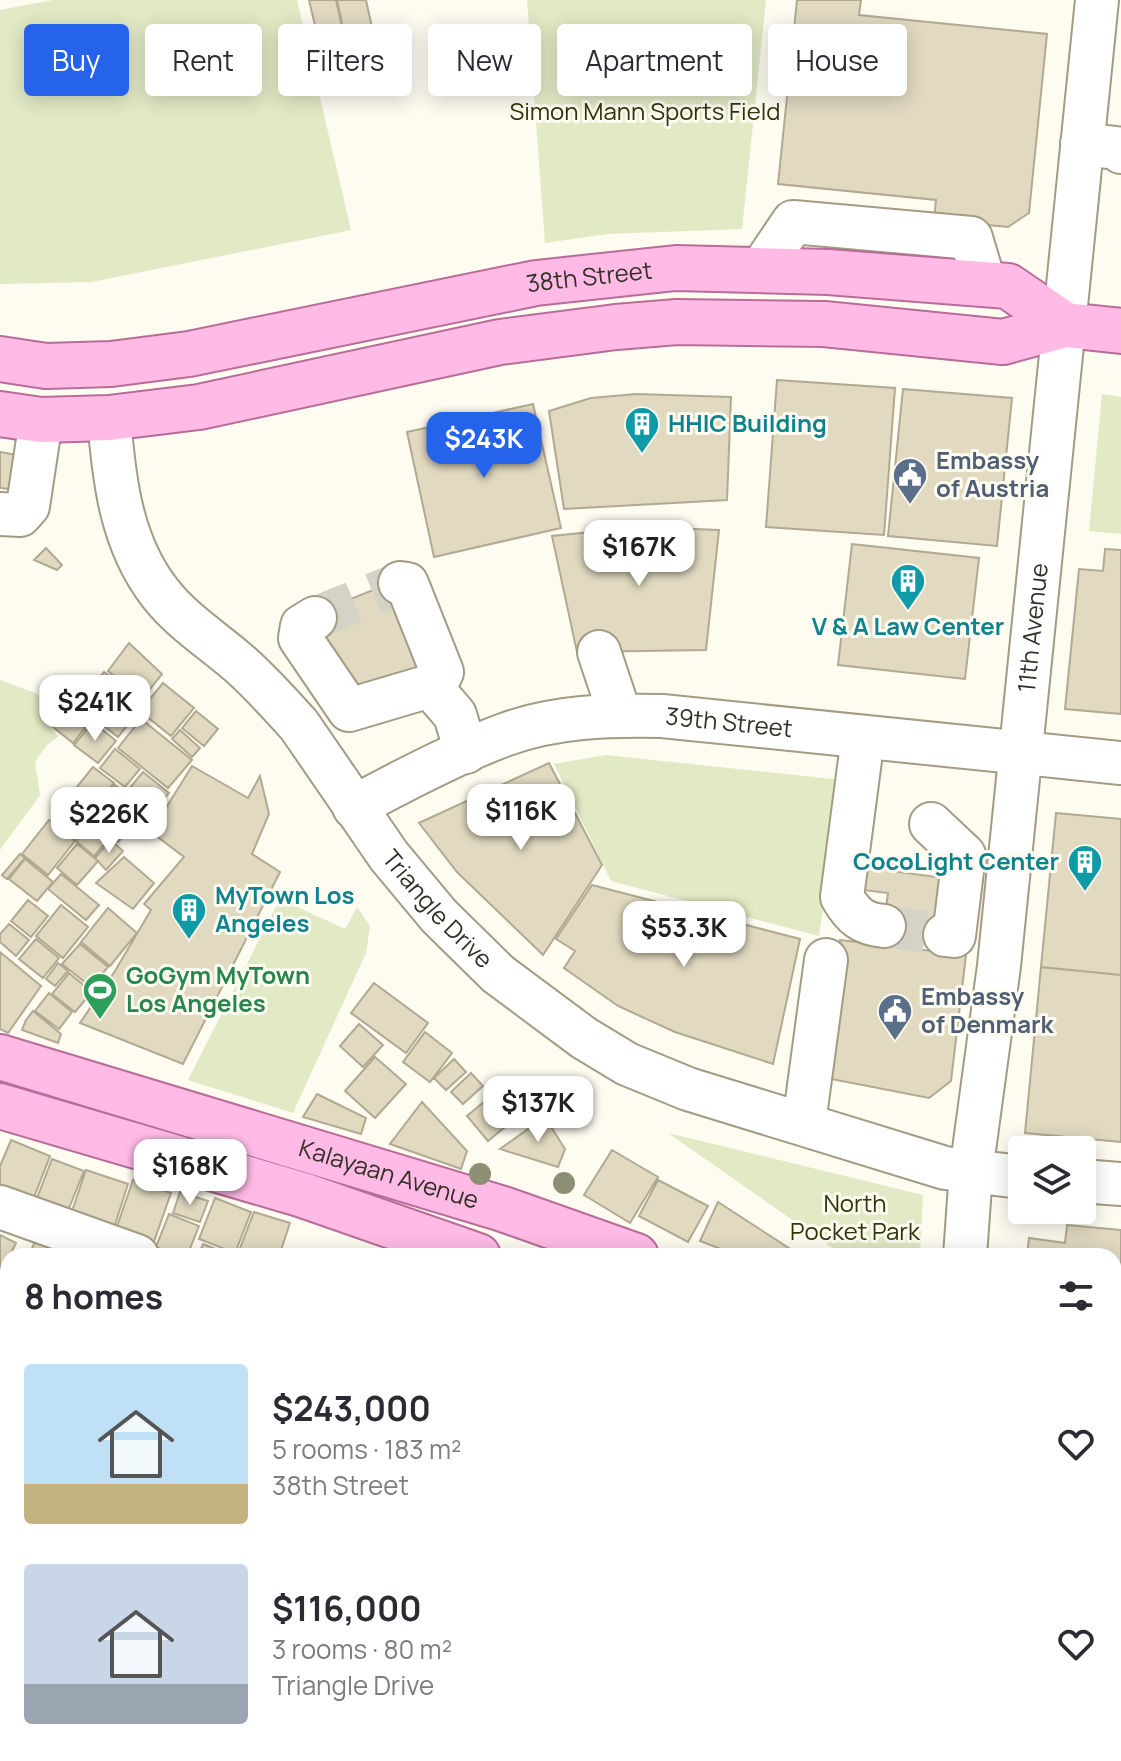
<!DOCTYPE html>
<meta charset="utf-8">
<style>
body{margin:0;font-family:Manrope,sans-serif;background:#f7f7f7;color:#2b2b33;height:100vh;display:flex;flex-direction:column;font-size:30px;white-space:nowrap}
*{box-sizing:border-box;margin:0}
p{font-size:26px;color:#7c7c81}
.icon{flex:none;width:44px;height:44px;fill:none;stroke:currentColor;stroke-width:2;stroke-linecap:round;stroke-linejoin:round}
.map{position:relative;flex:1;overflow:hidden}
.sheet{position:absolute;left:0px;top:1248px;width:1122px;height:514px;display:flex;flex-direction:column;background:#fff;border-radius:24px 24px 0 0;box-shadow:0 4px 20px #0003}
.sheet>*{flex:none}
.guide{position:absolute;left:24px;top:24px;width:1074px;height:72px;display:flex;gap:16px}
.buttons{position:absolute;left:1008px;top:1136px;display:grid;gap:16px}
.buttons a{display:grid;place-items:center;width:88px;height:88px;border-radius:8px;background:#fff;box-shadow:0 4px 20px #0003;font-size:40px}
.price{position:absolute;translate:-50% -68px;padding:0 18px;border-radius:16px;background:#fff;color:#222;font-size:26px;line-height:52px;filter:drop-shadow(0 2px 4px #0008)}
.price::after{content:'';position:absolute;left:50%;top:48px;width:24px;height:18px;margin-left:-12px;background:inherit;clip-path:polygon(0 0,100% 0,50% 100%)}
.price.selected{background:#2563eb;color:#fff}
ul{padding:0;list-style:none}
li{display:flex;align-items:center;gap:24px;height:200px;padding:0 24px}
li span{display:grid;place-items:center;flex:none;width:224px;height:160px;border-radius:8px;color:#555}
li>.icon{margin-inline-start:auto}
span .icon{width:96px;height:96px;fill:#fffc;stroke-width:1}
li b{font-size:34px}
h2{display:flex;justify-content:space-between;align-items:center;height:96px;padding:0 24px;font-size:34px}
.chip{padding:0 28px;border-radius:8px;background:#fff;box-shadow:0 4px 20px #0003;font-size:28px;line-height:72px}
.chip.selected{background:#2563eb;color:#fff}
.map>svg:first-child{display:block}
.green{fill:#e1e9c5}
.building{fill:#e1d9c0;stroke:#b1a991;stroke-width:2}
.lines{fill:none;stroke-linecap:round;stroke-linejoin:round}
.minor-tunnel{stroke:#d5d2c8;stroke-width:42;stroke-dasharray:42 21;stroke-linecap:butt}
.minor-casing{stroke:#a39b83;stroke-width:46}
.major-casing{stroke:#b86d98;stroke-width:48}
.minor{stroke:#fff;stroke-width:42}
.major{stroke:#ffbbe6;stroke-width:44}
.tree{fill:#8c8f71}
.labels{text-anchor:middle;stroke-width:6;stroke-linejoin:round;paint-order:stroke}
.park-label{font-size:24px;fill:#2f3608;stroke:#fefbf1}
.street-label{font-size:24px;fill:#333026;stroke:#fefbf1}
.culture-label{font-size:24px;font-weight:bold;fill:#0d838f;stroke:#fefbf1;text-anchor:start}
.service-label{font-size:24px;font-weight:bold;fill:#4e5e75;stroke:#fefbf1;text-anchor:start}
.leisure-label{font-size:24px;font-weight:bold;fill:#27864d;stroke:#fefbf1;text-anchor:start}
</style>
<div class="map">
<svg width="1121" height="1761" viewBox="0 0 1121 1761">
<rect width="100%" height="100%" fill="#fefbf1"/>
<path class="green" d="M53 0H297L351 230 91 282 0 284V10Z
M527 0H766L742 229 607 234 545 243Z
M1102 394 1121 397V534L1089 531Z
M0 680 38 694 43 718 58 737 47 745 35 762 40 795 0 850Z
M606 755 842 780 819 936 611 881 554 764Z
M280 899 345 929 357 907 370 926 366 953 293 1113 188 1080Z
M668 1133 923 1195 920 1256H844Z
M729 1754H861L879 1761H731Z"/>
<path class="building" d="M309 0H336L348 54 323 59Z
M337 0H366L382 73 354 79Z
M797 0H861L859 15 1047 34 1029 213 1008 227 934 220 936 200 778 184Z
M777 380 895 388 884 535 766 527Z
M903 389 1012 398 997 546 888 536Z
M636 394 731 397 727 500 564 509 549 411 591 398Z
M533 404 561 528 434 557 407 432Z
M0 452 22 456 17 490 0 488Z
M642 527 719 530 706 650 577 652 552 536Z
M852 544 979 558 965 679 838 665Z
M46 548 62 565 57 570 34 560Z
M1105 549 1121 550V714L1065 709 1079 569 1103 571Z
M398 580 432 664 347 698 313 614Z
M129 643 162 674 142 699 108 671Z
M104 672 123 687 100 715 81 700Z
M163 683 194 708 171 736 140 711Z
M119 695 139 711 118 737 98 721Z
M75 699 95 715 73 743 53 727Z
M196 711 218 729 204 746 182 728Z
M141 719 192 760 168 788 118 748Z
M93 722 116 741 98 763 74 745Z
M180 730 200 748 192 757 172 739Z
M115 749 140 769 125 787 100 768Z
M549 763 602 865 543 955 457 872 419 823Z
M192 766 248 798 260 776 269 814 252 854 280 872 183 1064 80 1023 115 971 151 910 144 904 184 857 151 832Z
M93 767 114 783 87 815 67 799Z
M143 772 169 793 154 811 128 790Z
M115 785 143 807 130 824 102 801Z
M67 804 89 822 76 839 53 820Z
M103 805 130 827 118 842 90 819Z
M1056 813 1121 819V975L1041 967Z
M49 820 75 841 48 875 22 854Z
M91 823 110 838 94 856 76 841Z
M111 840 123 851 106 870 95 858Z
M77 844 98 861 77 885 57 868Z
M20 854 25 858 7 879 2 875Z
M124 857 154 883 133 909 96 883Z
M859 857 899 862 898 872 952 879 945 940 883 932 888 893 855 889Z
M25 859 53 882 37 901 9 879Z
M61 874 99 905 86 920 48 889Z
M592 885 800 939 773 1064 675 1032 618 1006 564 968 575 951 556 939Z
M28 900 48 916 31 937 11 921Z
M61 905 88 927 63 958 36 936Z
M108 908 137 933 110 966 81 942Z
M9 924 29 940 16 956 0 942V934Z
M36 939 59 958 43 978 19 959Z
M840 940 966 955 951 1081 929 1098 821 1077Z
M80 944 108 967 91 987 62 964Z
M0 952 41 986 8 1033 0 1029Z
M58 963 68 971 55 986 46 979Z
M1041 967 1121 975V1142L1025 1133Z
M69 973 92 992 75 1012 52 994Z
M374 983 428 1023 406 1053 351 1013Z
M49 993 72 1012 59 1029 35 1011Z
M33 1011 61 1034 58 1043 22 1030 26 1020Z
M359 1024 383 1045 363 1067 340 1046Z
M425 1032 452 1053 430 1082 403 1062Z
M375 1057 406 1084 375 1118 345 1091Z
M454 1059 466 1072 446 1090 434 1078Z
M471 1073 483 1086 463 1104 451 1092Z
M507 1083 528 1108 488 1141 467 1116Z
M317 1094 366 1118 361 1134 303 1117Z
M422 1102 467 1151 461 1169 390 1144Z
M545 1117 565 1149 558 1167 500 1149Z
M11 1140 50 1156 31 1205 0 1193V1166Z
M612 1150 658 1177 630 1223 584 1195Z
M52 1159 84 1171 65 1218 34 1206Z
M86 1170 128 1184 112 1234 69 1220Z
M133 1180 171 1193 152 1247 114 1235Z
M658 1180 708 1206 688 1242 639 1216Z
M180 1192 208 1201 200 1222 173 1213Z
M215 1198 251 1212 235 1253 199 1239Z
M718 1202 801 1256H739L700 1241Z
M254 1212 290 1223 279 1256H237Z
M169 1214 199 1226 187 1256H179L156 1247Z
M1067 1225 1121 1230V1387L1114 1385V1256H1027L1029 1238 1065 1243Z
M41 1226 55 1231 44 1256H29Z
M57 1233 81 1256 48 1255Z
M0 1235 16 1243 0 1276Z
M203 1244 233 1256H198Z
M0 1319 8 1323V1333L0 1349Z
M8 1337V1375L0 1371V1353Z
M0 1425 8 1429V1476L0 1471Z
M0 1502 8 1505V1542L0 1559Z
M8 1551V1577L0 1573Z
M0 1577 8 1581V1600L0 1596Z
M0 1603 8 1608V1625L0 1638Z
M8 1638V1685L1 1693 0 1648Z
M1114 1670 1121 1674V1714L1117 1721 1114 1720Z
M8 1734V1754H43L38 1761H0V1745Z
M45 1754H50L62 1761H40Z
M71 1754H93L88 1761H74L69 1757Z
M100 1754H105L115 1761H95Z
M126 1754H167L161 1761H134Z
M203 1754H258L264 1760 211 1761Z
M259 1754H276L269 1761Z
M287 1754H296L302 1761H278Z
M299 1754H332L338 1761H305Z
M336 1754H367L373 1761H342Z
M382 1754H412L404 1761H388Z
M479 1754H541L532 1761H478L475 1757Z
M549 1754H554L558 1761H538Z
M627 1754H689L690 1761H631Z
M953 1754H983L981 1761Z
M1040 1754H1067L1078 1761H1036Z"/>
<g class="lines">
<path class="minor-tunnel" d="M315 618 400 583
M884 926 945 935"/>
<g class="minor-casing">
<g id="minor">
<path d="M1082 144 1116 148 1121 152"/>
<path d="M762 268 793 222 971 238 985 285"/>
<path id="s1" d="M109 418C114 480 121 543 160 593 181 620 209 638 234 659 258 679 278 702 299 725L389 856 439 916 498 974 584 1038 627 1064 688 1089 945 1168 1022 1177"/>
<path d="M0 514 20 515 28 506 41 420"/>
<path d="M315 618 302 626 300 638 349 710 430 686 438 680 442 672 407 584 400 583"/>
<path d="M599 652 620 715"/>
<path d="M430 686 455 715 466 752"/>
<path d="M863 737 842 897C853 916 862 924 884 926"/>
<path id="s2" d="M354 807C400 782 455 753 504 735 554 716 609 715 662 716L1121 763"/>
<path d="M931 824 964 855 954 936 945 935"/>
<path d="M804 1123 826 960"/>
<path d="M1082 1181 1121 1184"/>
<path d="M0 1207 137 1256"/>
<path id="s3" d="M965 1256 971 1172 999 966 1097 0"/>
<path d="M0 1482 8 1486"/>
<path d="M1114 1560 1121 1547"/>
<path d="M436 1754 441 1761"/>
<path d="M710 1754 712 1761"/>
<path d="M895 1754 915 1761"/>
<path d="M179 1761 185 1754"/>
<path d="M1014 1761 1017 1754"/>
</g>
</g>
<g class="major-casing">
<g id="major">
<path id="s4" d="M0 359 46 366 111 364 189 354 536 283 676 268 828 272 1008 286 1065 325"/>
<path d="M0 414 41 420 109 418 199 407 500 342 616 327 677 322 824 324 1003 342 1065 325 1121 331"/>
<path id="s5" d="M0 1057 503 1209 636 1256"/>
<path d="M0 1106 303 1195 478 1256"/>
<path d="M1114 1434 1121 1437"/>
<path d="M1114 1489 1121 1492"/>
</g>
</g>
<use href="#minor" class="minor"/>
<use href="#major" class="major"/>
</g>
<g class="tree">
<circle cx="480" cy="1174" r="11"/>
<circle cx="564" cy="1183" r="11"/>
</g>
<defs>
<g id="building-pin" transform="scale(1.8)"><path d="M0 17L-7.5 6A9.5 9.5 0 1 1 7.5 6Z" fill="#0f9aa8" stroke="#fefbf1"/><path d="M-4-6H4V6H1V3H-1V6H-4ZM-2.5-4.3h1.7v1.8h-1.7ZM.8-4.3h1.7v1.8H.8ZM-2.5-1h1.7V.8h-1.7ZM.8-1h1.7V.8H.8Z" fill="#fff"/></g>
<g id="civic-pin" transform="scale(1.8)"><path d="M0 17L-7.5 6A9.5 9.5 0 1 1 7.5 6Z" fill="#5c6f8a" stroke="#fefbf1"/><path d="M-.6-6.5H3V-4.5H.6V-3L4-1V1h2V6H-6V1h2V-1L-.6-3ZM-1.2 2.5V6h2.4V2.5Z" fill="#fff"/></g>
<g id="stadium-pin" transform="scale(1.8)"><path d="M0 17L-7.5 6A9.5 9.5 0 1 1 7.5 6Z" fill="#2e9e5b" stroke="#fefbf1"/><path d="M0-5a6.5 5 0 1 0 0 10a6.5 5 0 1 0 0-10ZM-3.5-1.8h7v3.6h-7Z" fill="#fff"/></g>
</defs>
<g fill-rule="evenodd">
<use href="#building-pin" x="642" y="424"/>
<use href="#civic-pin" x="910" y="475"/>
<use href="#building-pin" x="908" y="581"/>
<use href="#building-pin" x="1085" y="862"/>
<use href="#building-pin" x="189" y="910"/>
<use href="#stadium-pin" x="100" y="990"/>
<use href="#civic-pin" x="895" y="1011"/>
</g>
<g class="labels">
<g class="park-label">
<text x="645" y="120">Simon Mann Sports Field</text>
<text x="855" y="1212">North<tspan x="855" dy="28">Pocket Park</tspan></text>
</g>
<g class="street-label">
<text dy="8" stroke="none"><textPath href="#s4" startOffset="598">38th Street</textPath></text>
<text dy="8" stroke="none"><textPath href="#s3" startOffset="632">11th Avenue</textPath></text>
<text dy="8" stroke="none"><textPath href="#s2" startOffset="394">39th Street</textPath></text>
<text dy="8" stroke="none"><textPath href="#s1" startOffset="608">Triangle Drive</textPath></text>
<text dy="8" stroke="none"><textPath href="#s5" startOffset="406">Kalayaan Avenue</textPath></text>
</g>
<g class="culture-label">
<text x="668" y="432">HHIC Building</text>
<text x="908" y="635" text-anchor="middle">V &amp; A Law Center</text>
<text x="1059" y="870" text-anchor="end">CocoLight Center</text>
<text x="215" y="904">MyTown Los<tspan x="215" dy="28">Angeles</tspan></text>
</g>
<g class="service-label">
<text x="936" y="469">Embassy<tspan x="936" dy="28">of Austria</tspan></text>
<text x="921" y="1005">Embassy<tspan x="921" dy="28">of Denmark</tspan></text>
</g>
<g class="leisure-label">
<text x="126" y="984">GoGym MyTown<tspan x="126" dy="28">Los Angeles</tspan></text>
</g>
</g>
</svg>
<div class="buttons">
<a><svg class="icon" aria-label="layers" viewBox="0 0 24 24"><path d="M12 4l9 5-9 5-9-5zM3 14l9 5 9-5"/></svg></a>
</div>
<b class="price selected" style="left:484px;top:480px">$243K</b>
<b class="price" style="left:639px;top:588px">$167K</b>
<b class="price" style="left:95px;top:743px">$241K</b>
<b class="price" style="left:521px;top:852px">$116K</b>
<b class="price" style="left:109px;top:855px">$226K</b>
<b class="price" style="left:684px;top:969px">$53.3K</b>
<b class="price" style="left:538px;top:1144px">$137K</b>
<b class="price" style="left:190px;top:1207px">$168K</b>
<div class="guide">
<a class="chip selected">Buy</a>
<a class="chip">Rent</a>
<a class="chip">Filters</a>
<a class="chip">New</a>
<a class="chip">Apartment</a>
<a class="chip">House</a>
</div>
<section class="sheet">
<h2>8 homes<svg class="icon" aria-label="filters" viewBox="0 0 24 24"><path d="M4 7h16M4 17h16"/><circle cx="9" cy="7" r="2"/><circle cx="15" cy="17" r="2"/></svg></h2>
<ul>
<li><span style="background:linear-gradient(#bfe0f5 75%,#c2b280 0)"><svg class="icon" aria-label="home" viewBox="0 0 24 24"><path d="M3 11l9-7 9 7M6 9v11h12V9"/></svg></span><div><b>$243,000</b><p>5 rooms · 183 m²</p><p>38th Street</p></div><svg class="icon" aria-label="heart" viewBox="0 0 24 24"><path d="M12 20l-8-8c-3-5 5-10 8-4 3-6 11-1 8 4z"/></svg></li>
<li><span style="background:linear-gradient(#c9d6e8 75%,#9aa5b1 0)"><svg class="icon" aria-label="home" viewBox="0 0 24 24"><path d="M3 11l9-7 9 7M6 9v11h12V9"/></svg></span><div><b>$116,000</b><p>3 rooms · 80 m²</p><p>Triangle Drive</p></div><svg class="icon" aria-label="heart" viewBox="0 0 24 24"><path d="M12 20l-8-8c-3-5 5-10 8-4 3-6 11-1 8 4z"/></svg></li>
</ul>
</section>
</div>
